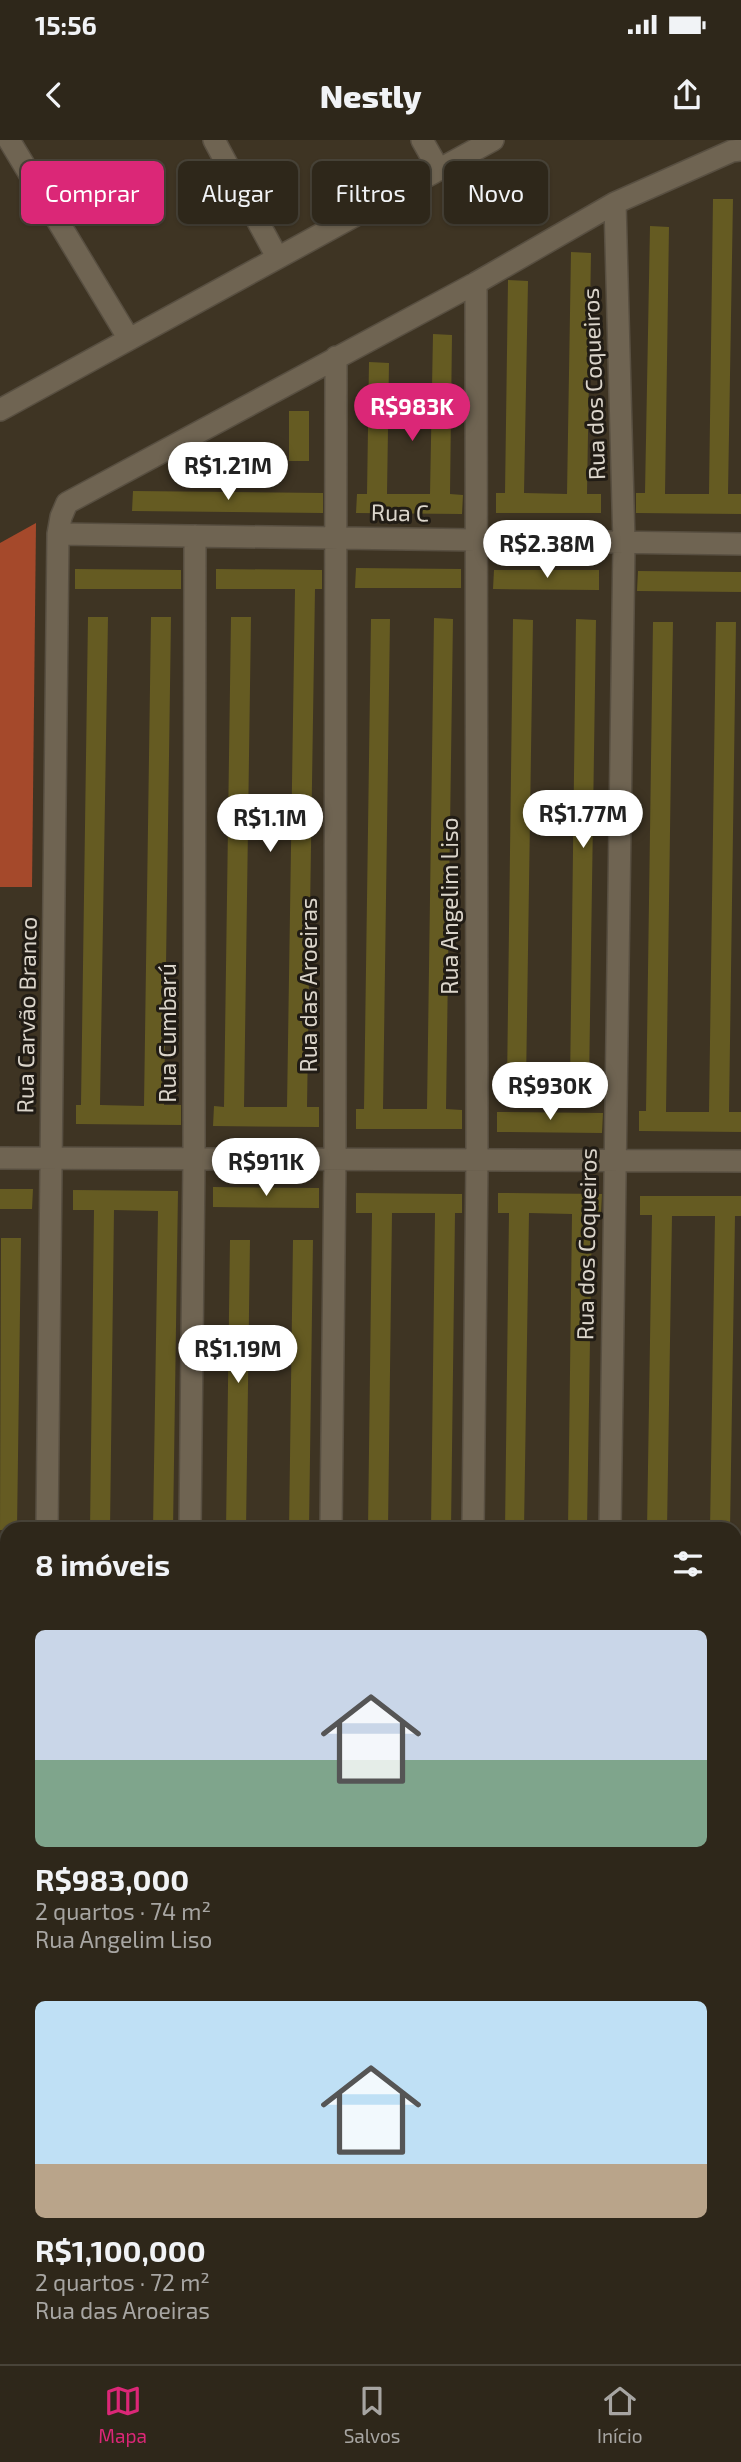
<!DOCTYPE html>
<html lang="pt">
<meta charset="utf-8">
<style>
body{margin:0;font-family:"Exo 2",sans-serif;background:#362f23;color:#f1f3f6;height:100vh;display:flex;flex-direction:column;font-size:26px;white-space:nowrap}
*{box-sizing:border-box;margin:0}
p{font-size:23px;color:#a7a5a2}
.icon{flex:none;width:38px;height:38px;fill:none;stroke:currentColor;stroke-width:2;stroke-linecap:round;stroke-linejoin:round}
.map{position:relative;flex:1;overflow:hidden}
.sheet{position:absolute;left:0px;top:1382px;width:742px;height:842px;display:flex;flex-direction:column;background:#2e271a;border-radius:21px 21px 0 0;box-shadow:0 2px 5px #0004,0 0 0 2px #494439}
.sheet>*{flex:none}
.guide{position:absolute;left:21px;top:21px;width:700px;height:63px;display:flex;gap:14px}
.price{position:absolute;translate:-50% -60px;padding:0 16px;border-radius:24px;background:#fff;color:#222;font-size:23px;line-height:46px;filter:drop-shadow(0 2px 4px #0008)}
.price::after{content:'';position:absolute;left:50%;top:42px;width:21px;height:16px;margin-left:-10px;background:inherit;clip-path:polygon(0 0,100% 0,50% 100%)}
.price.selected{background:#db2777;color:#fff}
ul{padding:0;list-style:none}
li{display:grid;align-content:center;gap:14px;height:371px;padding:0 35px}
li span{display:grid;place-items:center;height:217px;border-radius:10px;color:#555}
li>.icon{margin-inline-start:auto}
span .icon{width:126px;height:126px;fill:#fffc;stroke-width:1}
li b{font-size:30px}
h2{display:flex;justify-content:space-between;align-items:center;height:84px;padding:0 35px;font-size:30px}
.pill{padding:0 24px;border-radius:10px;background:#2e271a;box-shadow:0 2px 5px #0004,0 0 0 2px #494439;font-size:24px;line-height:63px}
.pill.selected{background:#db2777;color:#fff}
.status{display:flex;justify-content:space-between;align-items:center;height:49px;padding:0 35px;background:#2e271a;direction:ltr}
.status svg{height:19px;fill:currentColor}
header{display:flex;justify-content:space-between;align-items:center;height:91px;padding:0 35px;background:#2e271a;font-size:32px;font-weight:800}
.tabs{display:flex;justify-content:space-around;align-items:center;height:98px;border-top:2px solid #494439;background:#2e271a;font-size:19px;color:#a7a5a2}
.tabs a{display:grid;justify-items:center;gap:4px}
.tabs .selected{color:#db2777}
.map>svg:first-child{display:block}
.green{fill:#84361b}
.forest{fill:#a5492b}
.building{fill:#655b22}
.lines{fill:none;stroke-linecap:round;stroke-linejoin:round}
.street-casing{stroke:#584f41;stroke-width:24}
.secondary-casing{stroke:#584f41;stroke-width:24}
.street{stroke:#6f6452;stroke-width:21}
.secondary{stroke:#6f6452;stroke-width:21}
.labels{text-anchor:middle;stroke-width:6;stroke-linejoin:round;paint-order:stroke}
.street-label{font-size:23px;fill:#dbd5cb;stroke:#211c15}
</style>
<div class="status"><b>15:56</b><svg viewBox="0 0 49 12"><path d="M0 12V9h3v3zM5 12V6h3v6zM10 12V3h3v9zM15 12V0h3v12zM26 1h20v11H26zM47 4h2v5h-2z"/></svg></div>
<header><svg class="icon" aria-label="back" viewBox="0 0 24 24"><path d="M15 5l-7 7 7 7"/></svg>Nestly<svg class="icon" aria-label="share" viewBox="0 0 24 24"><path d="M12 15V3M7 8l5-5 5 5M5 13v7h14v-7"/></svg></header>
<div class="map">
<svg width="741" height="2224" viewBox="0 0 741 2224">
<rect width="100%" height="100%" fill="#3e3423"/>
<path class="green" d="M741 2089V2194L735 2199V2094Z
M596 2217H715L707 2224H589Z"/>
<path class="forest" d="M36 383 32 747H0V403Z"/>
<path class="building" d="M713 59H733L728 354H741V374L636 373V353H645L650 86 669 87 665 354H709Z
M571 112 591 113 587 354H601V373H496V353H505L508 140 528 141 524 353 567 354Z
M433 194 452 195 450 354 463 355 462 374 356 373 357 354H367L369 222 389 223 387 354H430Z
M289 271H309V321H289Z
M133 351 323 353V373L132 371Z
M356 428 461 429V448H355Z
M75 429 181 430V449H75Z
M216 429 322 430V449H315L307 967H319V987L213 986 214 966 224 967 231 477H251L244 967H287L295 449H216Z
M494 430H599V450L493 449Z
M638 431 741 432V452L637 451Z
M88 477H108L100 965 144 966 151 477H171L164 965H181V985L76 984V965H81Z
M434 478 453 479 446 969 462 970V989H356V969H364L371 479H390L383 969H427Z
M513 479 533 480 526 944H507Z
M576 479 596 480 589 944H570Z
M653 482H673L666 972H709L716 482H736L729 972H741V992L639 991V971H646Z
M497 972 603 973 602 993 497 992Z
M213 1047 319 1048V1068L213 1067Z
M0 1049H33L32 1069H0Z
M73 1050 178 1051 173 1390H153L158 1071 114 1070 110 1390H90L94 1070H73Z
M356 1053 462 1054V1073H455L451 1390H431L435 1073H392L388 1390H368L372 1073H356Z
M498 1053 602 1054 601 1074 592 1073 587 1390H568L572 1074 529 1073 524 1390H505L509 1073H498Z
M640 1056H741V1076H735L730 1390H710L715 1076H672L667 1390H647L652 1075H640Z
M1 1098H21L17 1390H0Z
M230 1100H250L246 1390H226Z
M293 1100H313L309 1390H289Z"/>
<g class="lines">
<g class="street-casing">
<path id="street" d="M9 0 129 199
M214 0 277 117
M422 0 439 30
M0 270 493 0
M58 394 741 404
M0 1018 741 1021
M47 1390 58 394 61 377 67 363 476 143 615 63 732 11 741 10
M190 1390 194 1019 195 396
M331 1390 335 1020 336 217
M473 1390 477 1020 476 143
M610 1390 624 403 615 63
M0 1634H7
M735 1638H741"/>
</g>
<g class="secondary-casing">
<path id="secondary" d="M735 1828H741
M0 1832H7"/>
</g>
<use href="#street" class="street"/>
<use href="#secondary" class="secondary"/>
</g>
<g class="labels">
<g class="street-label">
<text transform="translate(594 244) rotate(-92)" y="8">Rua dos Coqueiros</text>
<text transform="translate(400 373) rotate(1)" y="8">Rua C</text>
<text transform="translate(450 766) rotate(-90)" y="8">Rua Angelim Liso</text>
<text transform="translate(309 845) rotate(-90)" y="8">Rua das Aroeiras</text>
<text transform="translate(27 875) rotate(-89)" y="8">Rua Carvão Branco</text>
<text transform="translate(168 893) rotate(-90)" y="8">Rua Cumbarú</text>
<text transform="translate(587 1104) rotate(-89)" y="8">Rua dos Coqueiros</text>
</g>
</g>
</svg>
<b class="price selected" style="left:412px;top:303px">R$983K</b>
<b class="price" style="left:228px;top:362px">R$1.21M</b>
<b class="price" style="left:547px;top:440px">R$2.38M</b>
<b class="price" style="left:583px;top:710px">R$1.77M</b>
<b class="price" style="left:270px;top:714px">R$1.1M</b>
<b class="price" style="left:550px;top:982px">R$930K</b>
<b class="price" style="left:266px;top:1058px">R$911K</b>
<b class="price" style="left:238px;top:1245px">R$1.19M</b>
<div class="guide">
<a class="pill selected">Comprar</a>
<a class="pill">Alugar</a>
<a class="pill">Filtros</a>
<a class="pill">Novo</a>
</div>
<section class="sheet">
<h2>8 imóveis<svg class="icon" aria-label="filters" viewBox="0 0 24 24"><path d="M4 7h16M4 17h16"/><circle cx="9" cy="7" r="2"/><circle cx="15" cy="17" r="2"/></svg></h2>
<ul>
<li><span style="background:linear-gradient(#c9d6e8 60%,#7fa58c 0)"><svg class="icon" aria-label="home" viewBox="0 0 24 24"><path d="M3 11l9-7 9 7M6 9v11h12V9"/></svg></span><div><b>R$983,000</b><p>2 quartos · 74 m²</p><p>Rua Angelim Liso</p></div></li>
<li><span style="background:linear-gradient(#bfe0f5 75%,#b9a48a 0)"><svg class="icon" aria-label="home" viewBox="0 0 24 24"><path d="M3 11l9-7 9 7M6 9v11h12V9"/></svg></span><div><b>R$1,100,000</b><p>2 quartos · 72 m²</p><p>Rua das Aroeiras</p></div></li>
</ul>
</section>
</div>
<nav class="tabs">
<a class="selected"><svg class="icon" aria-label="map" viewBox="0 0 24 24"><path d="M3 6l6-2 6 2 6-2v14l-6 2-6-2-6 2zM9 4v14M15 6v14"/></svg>Mapa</a>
<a><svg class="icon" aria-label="saved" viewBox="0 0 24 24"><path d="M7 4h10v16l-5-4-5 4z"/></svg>Salvos</a>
<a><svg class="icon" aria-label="home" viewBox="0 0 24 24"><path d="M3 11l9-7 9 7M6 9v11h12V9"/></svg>Início</a>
</nav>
